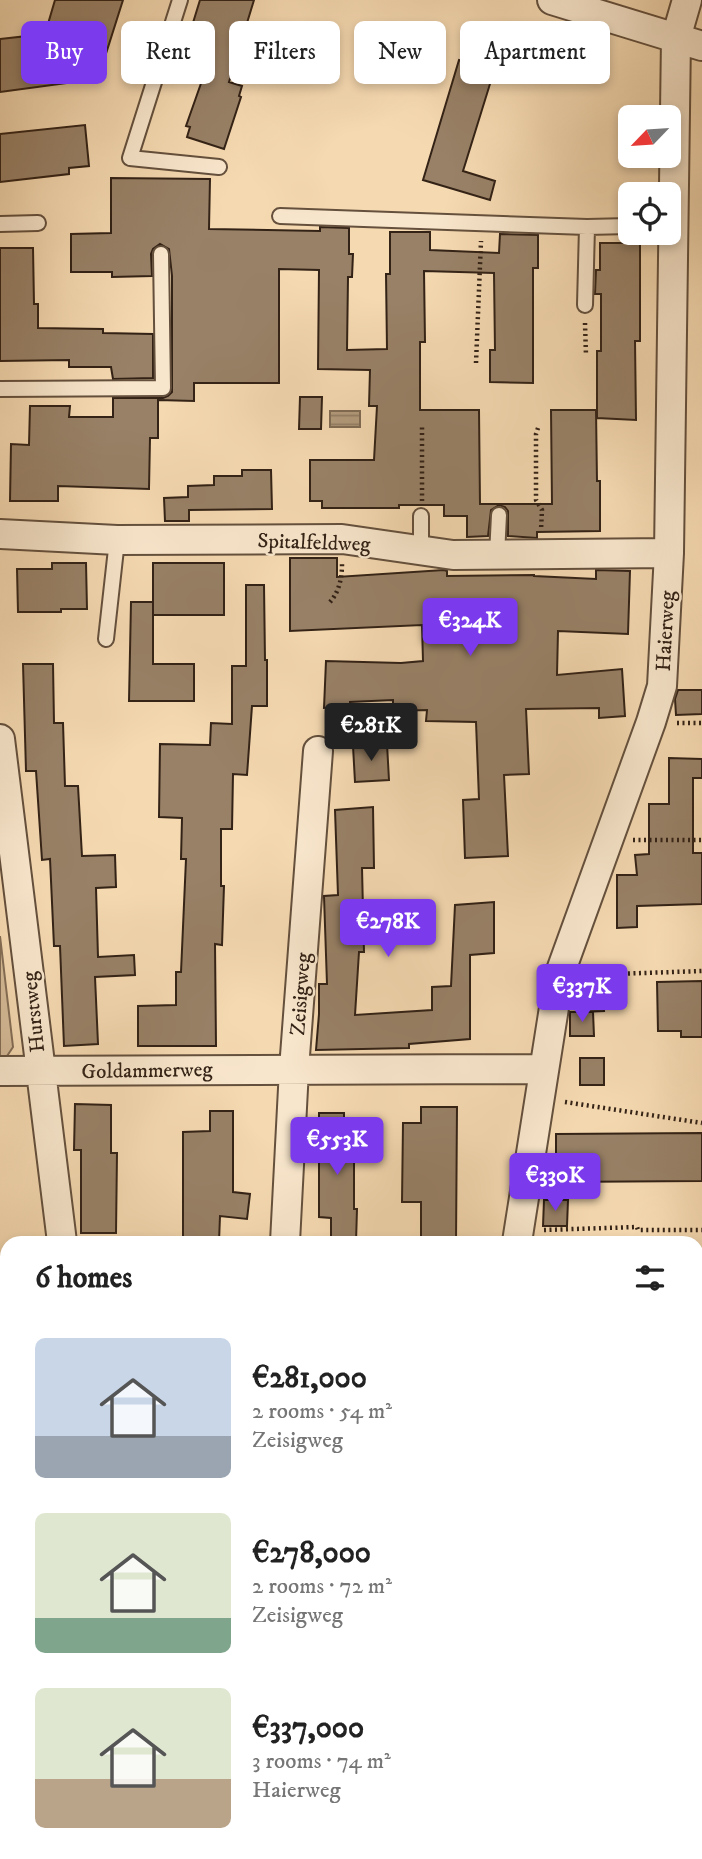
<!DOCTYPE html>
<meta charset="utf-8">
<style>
body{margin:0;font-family:"IM FELL DW Pica",serif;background:#f2f2f2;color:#222;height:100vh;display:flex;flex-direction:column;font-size:26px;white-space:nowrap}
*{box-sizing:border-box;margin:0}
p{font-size:23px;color:#767676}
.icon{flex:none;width:38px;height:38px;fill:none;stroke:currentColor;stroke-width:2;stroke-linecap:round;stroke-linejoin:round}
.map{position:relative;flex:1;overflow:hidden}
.panel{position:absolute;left:0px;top:1236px;width:704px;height:625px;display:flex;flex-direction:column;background:#fff;border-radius:21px 21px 0 0;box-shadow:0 4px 10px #0003}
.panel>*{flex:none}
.top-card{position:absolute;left:21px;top:21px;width:662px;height:63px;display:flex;gap:14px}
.needle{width:46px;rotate:245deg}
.controls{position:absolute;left:618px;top:105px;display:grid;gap:14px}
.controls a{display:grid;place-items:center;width:63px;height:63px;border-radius:10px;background:#fff;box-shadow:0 4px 10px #0003;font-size:35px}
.price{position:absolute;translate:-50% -60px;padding:0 16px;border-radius:7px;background:#7c3aed;color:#fff;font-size:23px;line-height:46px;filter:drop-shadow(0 2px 4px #0008)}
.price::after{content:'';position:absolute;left:50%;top:42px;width:21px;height:16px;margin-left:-10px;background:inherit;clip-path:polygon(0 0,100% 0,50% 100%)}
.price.current{background:#222;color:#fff}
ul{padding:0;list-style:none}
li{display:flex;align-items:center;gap:21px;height:175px;padding:0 35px}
li span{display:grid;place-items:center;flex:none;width:196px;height:140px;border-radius:10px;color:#555}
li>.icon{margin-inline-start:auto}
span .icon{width:84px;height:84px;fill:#fffc;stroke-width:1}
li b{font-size:30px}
h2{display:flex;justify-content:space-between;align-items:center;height:84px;padding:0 35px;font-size:30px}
.chip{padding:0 24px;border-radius:10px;background:#fff;box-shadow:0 4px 10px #0003;font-size:24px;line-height:63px}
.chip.current{background:#7c3aed;color:#fff}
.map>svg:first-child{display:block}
.grass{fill:#d4ba97;stroke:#846e56;stroke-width:2}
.park{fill:url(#park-dots);stroke:#846e56;stroke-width:2}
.water{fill:url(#water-rules);stroke:#806b53;stroke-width:2}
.building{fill:#988167;stroke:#332216;stroke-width:2}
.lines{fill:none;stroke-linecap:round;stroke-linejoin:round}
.service-casing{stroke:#64503d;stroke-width:18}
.minor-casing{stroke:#64503d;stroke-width:32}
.path{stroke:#332216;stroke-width:4.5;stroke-dasharray:2 3.5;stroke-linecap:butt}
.service{stroke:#f8e6cc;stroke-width:14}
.minor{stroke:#f8e6cc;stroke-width:28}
.labels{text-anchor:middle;stroke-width:5;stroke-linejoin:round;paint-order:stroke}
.street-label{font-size:21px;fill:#332216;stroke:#f8e6cc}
</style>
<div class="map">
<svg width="702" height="1859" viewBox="0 0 702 1859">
<defs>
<pattern id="park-dots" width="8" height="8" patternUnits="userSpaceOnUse" patternTransform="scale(1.75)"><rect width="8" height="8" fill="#d4ba97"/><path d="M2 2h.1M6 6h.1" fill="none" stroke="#b6a081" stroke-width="1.8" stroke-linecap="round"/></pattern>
<pattern id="water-rules" width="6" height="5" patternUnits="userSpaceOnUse" patternTransform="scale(1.75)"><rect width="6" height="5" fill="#b39b7c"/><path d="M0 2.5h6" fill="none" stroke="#927e65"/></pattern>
</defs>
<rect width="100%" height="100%" fill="#f5d9b1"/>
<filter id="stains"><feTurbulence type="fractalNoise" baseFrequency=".00286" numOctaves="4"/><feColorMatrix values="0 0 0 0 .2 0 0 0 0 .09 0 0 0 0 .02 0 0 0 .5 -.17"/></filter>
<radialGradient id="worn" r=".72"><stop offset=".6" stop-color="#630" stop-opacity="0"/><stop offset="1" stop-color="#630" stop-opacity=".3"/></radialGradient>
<path class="grass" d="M0 936 13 1047 7 1056H0Z"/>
<path class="park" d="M697 1356H702V1492H697Z
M405 1853H502V1859H408Z"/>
<path class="water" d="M330 411H360V427H330Z"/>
<path class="building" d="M55 0H123L97 82 89 80 0 92V39L45 34Z
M200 0H254L229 82 242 86 239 96 241 97 224 149 187 137 190 127 186 126 205 72 180 65Z
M459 60 494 71 463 171 495 181 490 200 423 180Z
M85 125 89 166 69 168V174L0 182V134Z
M111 178 210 179 209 229 320 231V227L349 228V254H353L352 277H348L347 350 387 349 386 274H390V232H430V250L499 253 500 234 538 235V268H533V383L490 382V350H495L494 273 424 271 425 342H420V410H479L480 504H552L551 410H596L597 481H600V531L537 532V538L508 536V511L505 507 499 505 491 510 488 536 467 537V516H444V505H399V508H322V501H310V460H374L377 406H369L370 370 318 369 319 270 279 269V383H194V401L158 400V438H150L149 489 58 486V501H10L11 444 29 445 30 406H70L69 417H113V398H163L168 396 172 392V276L169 249 160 244 153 249 151 254 152 276 112 277V272H71V234L111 233Z
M600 243H640V341H635L636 420 597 418V351H601V294H595L596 270H600Z
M0 248H33L34 304H38V328L103 329V333L153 334V378L113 379 111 367H69V360L0 361Z
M300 397H322L321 429H299Z
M242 470H271L272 509 189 510V521H165L164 498 188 497V486L214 485V476H242Z
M290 558H337V577L444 570 447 571V576L534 575V576L596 579V570L630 571 628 634 558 631 557 675 622 669 625 716 599 718V708L526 709 529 774 504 775 508 856 465 858 463 800 479 799 476 722 426 721 427 710 393 711V700L350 702V706L324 708 326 661 401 663 423 661 422 625 290 631Z
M52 563H86L87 609H61V612H18L17 569H52Z
M153 563H224V615H153Z
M246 585H264L265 660H267V706H252L247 775 233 774 232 829H221V886H224L222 945 215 944 216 1046H138V1006L176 1005V972H181L186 859H181L182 818 159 817 160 744 210 745 211 723 232 724V666H246Z
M131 602H153V664H194V701H129Z
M23 664H53L54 723H63L65 786H78L82 856 115 855 116 887 96 888 98 957 134 955 135 975 95 977 98 1044 64 1046 60 946H54L50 859 42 860 36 771H26Z
M678 690H702V714L676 715 675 699Z
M387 744 389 780 355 782 353 746Z
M669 758 702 759V778H693V853H702V904L637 906V927L617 928V875H637L635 855 649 854V804H669Z
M373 807 374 868H362L364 952H359L355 1015 432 1010V987L451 986 455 905 494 902V953L470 955V1039L409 1044V1048L316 1050 319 1014V984H327L324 896 338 895 335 810Z
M702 981V1037H681V1031H658L657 982Z
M602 986 604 1011 581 1012 579 987Z
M570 1012H593L594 1036H570Z
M580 1058H604V1085H580Z
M75 1104 111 1105V1153H117L116 1233H81V1150H74Z
M421 1107H457L456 1242H421V1202H402L403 1123H421Z
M210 1111H233V1192L250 1194 247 1219 220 1216 219 1242H183V1132L210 1131Z
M319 1113H344V1133L354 1134V1209H357L356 1242H331V1218L319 1217Z
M702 1133V1181L556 1182V1134Z
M544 1200H568L567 1226H543Z"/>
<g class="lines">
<g class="service-casing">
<path id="service" d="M180 0 130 158 219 167
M280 216 587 227 630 226
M0 224 38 223
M585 305 587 227
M0 389 163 388 161 254
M421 550V516
M497 555 499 515
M106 639 117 540
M0 1605H7"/>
</g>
<g class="minor-casing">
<path id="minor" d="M552 0 702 46
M0 534 117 540 342 539 453 555 669 553
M0 739 62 1242
M0 1071 543 1069
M285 1242 294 1069 318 751
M517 1242 559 976 651 722 662 686 669 553 676 38 687 0
M0 1761 7 1762"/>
</g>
<path class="path" d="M585 323 586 356
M476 363 481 241
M538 428 536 434V500L542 510 541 530
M422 501V424
M330 602C339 592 342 578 342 564
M677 723H702
M633 840H702
M584 975 702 971
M565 1102 702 1123
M544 1230 637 1227 638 1230H702
M696 1347H702
M696 1498H702
M696 1844 702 1846
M494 1853 496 1859
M106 1859 107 1853"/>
<use href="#service" class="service"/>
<use href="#minor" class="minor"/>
</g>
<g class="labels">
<g class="street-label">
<text transform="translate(314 542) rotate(2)" y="7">Spitalfeldweg</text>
<text transform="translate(665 631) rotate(-87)" y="7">Haierweg</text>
<text transform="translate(300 994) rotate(-86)" y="7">Zeisigweg</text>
<text transform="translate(33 1012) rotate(-96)" y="7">Hurstweg</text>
<text transform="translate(147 1070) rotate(-1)" y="7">Goldammerweg</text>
</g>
</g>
<rect width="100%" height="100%" filter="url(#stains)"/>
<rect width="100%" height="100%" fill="url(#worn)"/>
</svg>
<div class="controls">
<a><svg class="needle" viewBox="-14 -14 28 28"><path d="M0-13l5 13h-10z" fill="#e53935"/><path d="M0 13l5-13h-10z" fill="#767676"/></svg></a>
<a><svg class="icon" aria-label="locate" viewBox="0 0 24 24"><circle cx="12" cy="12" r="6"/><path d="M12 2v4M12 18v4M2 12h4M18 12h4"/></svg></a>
</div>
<b class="price" style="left:470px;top:658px">€324K</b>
<b class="price current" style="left:371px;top:763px">€281K</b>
<b class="price" style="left:388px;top:959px">€278K</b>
<b class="price" style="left:582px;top:1024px">€337K</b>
<b class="price" style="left:337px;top:1177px">€553K</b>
<b class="price" style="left:555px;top:1213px">€330K</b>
<div class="top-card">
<a class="chip current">Buy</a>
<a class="chip">Rent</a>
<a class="chip">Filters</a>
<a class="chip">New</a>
<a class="chip">Apartment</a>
</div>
<section class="panel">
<h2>6 homes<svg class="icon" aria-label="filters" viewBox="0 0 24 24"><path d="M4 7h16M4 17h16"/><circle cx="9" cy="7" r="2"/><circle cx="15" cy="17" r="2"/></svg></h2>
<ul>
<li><span style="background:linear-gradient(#c9d6e8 70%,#9aa5b1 0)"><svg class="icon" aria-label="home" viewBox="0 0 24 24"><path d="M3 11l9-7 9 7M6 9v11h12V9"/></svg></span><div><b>€281,000</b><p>2 rooms · 54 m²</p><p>Zeisigweg</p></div></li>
<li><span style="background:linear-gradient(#dfe7d0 75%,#7fa58c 0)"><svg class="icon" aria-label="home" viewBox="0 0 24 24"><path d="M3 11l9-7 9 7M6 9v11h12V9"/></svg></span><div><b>€278,000</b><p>2 rooms · 72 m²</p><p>Zeisigweg</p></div></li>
<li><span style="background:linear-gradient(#dfe7d0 65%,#b9a48a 0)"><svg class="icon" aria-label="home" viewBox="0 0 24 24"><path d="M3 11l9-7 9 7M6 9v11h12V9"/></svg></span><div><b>€337,000</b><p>3 rooms · 74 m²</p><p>Haierweg</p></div></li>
</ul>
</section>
</div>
